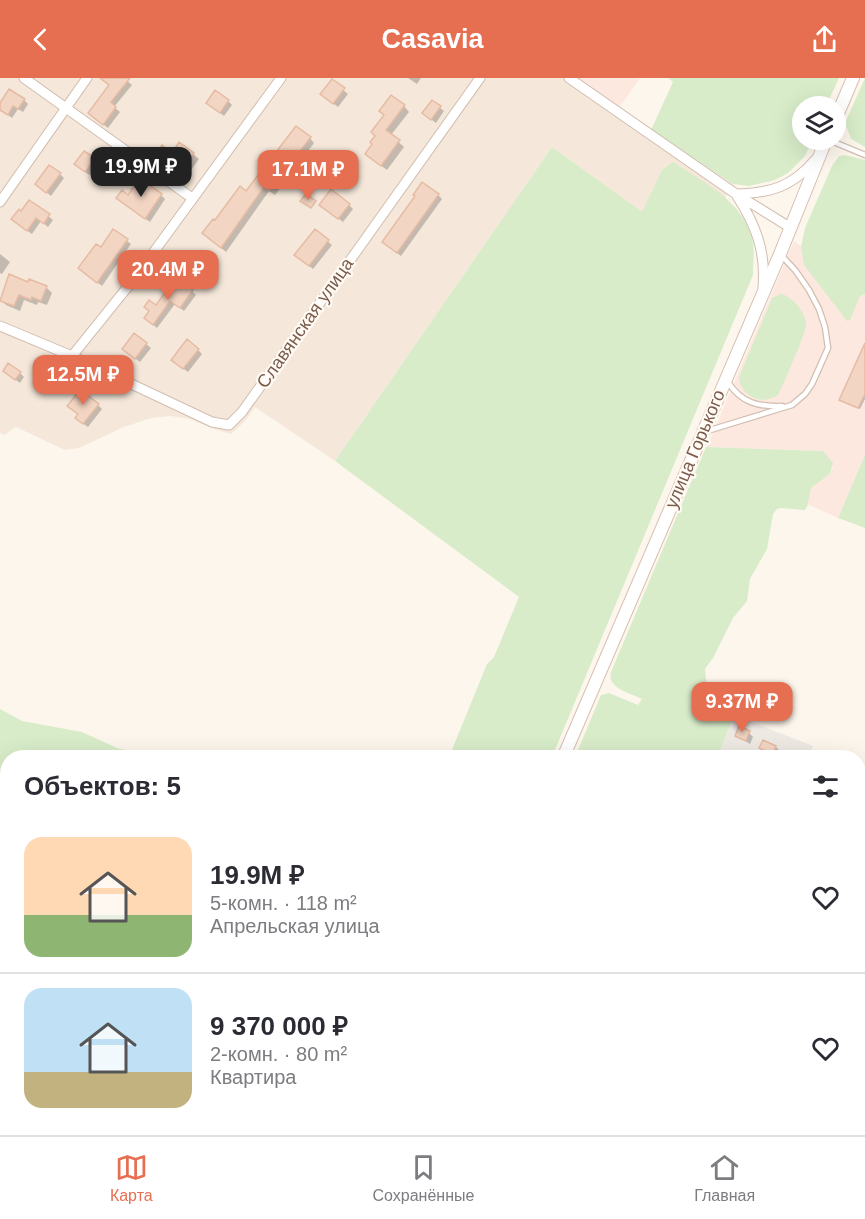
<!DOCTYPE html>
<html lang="ru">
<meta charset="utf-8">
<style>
body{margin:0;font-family:Helvetica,sans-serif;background:#f2f2f3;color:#2b2b33;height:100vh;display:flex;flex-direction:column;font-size:22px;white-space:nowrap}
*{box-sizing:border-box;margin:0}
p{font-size:20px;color:#7c7c81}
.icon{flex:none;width:33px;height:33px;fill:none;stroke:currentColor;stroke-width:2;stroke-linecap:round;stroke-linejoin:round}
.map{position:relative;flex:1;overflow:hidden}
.drawer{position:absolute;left:0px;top:672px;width:866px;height:386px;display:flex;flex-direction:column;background:#fff;border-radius:24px 24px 0 0;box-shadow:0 6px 24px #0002}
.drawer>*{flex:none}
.controls{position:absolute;left:792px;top:18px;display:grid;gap:12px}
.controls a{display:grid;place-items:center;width:54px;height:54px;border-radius:50%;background:#fff;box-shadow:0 6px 24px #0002;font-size:30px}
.price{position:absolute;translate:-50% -51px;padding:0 14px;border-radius:12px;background:#e76f51;color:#fff;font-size:20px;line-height:39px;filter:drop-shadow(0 2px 3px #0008)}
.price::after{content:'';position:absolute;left:50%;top:36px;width:18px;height:14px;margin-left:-9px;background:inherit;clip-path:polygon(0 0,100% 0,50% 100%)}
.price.on{background:#222;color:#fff}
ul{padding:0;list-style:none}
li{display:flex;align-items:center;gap:18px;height:150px;padding:0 24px}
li+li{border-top:2px solid #e1e1e2}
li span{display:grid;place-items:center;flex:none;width:168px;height:120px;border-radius:18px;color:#555}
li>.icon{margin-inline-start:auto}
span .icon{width:72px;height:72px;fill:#fffc;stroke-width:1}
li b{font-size:26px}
h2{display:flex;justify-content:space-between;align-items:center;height:72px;padding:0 24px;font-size:26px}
header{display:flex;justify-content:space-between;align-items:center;height:78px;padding:0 24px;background:#e76f51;color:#fff;font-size:27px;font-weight:600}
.tabs{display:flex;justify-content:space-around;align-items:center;height:84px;border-top:2px solid #e1e1e2;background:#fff;font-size:16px;color:#7c7c81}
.tabs a{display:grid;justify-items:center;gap:3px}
.tabs .on{color:#e76f51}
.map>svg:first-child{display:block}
.residential{fill:#f5e8da}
.commercial{fill:#fde8e0}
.industrial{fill:#efe9e4}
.green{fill:#d8ecc9}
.shadow{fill:#0003}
.building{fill:#f3d5c3;stroke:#e6bba3;stroke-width:1.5}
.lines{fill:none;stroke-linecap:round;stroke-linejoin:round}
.lane-casing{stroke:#d1beb0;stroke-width:7}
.street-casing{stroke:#d1beb0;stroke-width:11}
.secondary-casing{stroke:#d6c0b0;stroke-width:14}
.lane{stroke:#fff;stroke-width:4.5}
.street{stroke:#fff;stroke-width:9}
.secondary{stroke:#fff;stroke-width:12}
.labels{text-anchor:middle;stroke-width:4.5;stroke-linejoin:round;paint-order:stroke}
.street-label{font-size:18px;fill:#7a5c4d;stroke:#fffaf3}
</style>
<header><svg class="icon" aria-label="back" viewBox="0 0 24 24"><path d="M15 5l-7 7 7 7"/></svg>Casavia<svg class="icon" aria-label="share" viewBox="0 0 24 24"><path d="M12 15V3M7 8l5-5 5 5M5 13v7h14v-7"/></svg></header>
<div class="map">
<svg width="865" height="1057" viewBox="0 0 865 1057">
<rect width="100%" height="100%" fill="#fdf6ec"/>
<path class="residential" d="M0 0H578L651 52 733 106 725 120 662 92 642 135 552 69 335 383 255 329 244 344 231 356 217 352 189 341 171 338 151 340 124 349 79 370 65 372 16 349 4 357 0 355Z
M0 888 8 900 7 983 0 986Z"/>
<path class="commercial" d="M578 0H640L619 30Z
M794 163 865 215V377L838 440 807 426 811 410 830 396 833 389 823 373 707 369Z
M498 1050H597L595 1057H495Z"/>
<path class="industrial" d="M734 637 813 668 809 679H786L780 677 779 680H723L718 677Z
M7 983 8 1050H161L158 1057H0V986Z"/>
<path class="green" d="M668 0H839L826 28H802V62H812L805 78 788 95 775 102 749 108 733 106 651 52 673 4Z
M865 0V69L851 61 845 45Z
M552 69 642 134 662 92 673 84C703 104 742 122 752 160 755 171 753 185 753 197L552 679H449L487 586 494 579 519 519 335 383Z
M845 77 865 82V216L860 218 850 242 847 243 804 187 801 169 805 150 832 88 839 78Z
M781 216C792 218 806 234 806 247 805 257 784 305 778 317 762 328 741 319 739 299L772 220Z
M706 369 823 373 833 385 830 396 811 410 807 429 805 432 781 430 777 431 773 436 767 471 750 501 747 523 733 540 713 580 705 591 707 611 711 618 720 629 734 637 718 677 714 680 575 679 601 617 609 615 638 627 642 621C631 615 607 611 611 594Z
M865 377V450L838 440Z
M0 631 22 643 82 654 117 670 153 679 8 680 7 900 0 888Z
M858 832H865V890L858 891Z
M161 1050H397L394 1057H158Z
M450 1050H498L495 1057H456Z"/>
<path class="shadow" d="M110 0H124L132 7 114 29 120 34 108 50 94 39 110 7Z
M408 0H421L417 6Z
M332 3 348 16 338 29 326 20Z
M24 22 28 26 23 34 18 31 12 40 0 31V27Z
M228 23 232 27 224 38 212 29Z
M433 24 444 33 436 45 428 39Z
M404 28 409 34 391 57 404 69 387 92 372 81 374 66Z
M310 60 314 65 275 117 269 113 226 174 209 160 215 144Z
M193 76 199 81 188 96 191 99 185 107 153 82 172 77Z
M94 81 98 85 89 97 80 90Z
M60 96 64 100 51 118 41 110Z
M161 117 165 121 150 144 122 124 129 119Z
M438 117 442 121 401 178 388 168Z
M30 124 53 142 48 149 41 143 32 156 25 151 22 135Z
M349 127 353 131 343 144 325 130Z
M114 153 131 166 102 208 84 194Z
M315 153 332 167 313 191 300 181Z
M0 176 10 184 2 196 0 195Z
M29 206 46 209 52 215 47 227 38 224 37 227 24 222 20 233 6 227 1 222Z
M180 210 192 213 196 217 184 233 175 226 157 250 150 244V234Z
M135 257 151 270 140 284 128 275Z
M198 272 202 276 188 294 177 286Z
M865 280V321L860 331 843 324Z
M20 295 24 299 20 305 9 297Z
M98 327 102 331 88 349 81 344Z
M749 655 753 659 750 666 737 657Z
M776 669 780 673 777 679 765 674 761 670Z
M510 1050H538L539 1052 538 1057H508Z
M577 1050H601L598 1057Z"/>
<path class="building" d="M100 0H130L111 24 116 29 103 47 88 35 109 7Z
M332 1 345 10 333 26 320 16Z
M9 11 25 21 18 31 13 28 8 37 0 32V25Z
M215 12 229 22 220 35 206 25Z
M391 17 405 27 386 52 400 62 381 88 365 76 372 66 370 64 375 58 371 54 384 37 379 33Z
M432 22 441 28 431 42 422 35Z
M296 48 311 59 269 113 264 109 221 170 202 155 213 141 215 142 240 108 246 113Z
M179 64 194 75 183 90 187 92 179 102 151 82 162 67 172 75Z
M84 73 95 80 85 94 74 86Z
M49 87 61 95 46 115 35 106Z
M140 100 162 116 145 141 116 120 122 112 128 117Z
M422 104 439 116 397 175 382 164 415 118 413 117Z
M331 111 350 126 338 141 319 127Z
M306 116 316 123 311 130 300 123Z
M29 122 50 136 44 146 36 140 27 153 11 141 19 131 21 133Z
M113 151 128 161 97 205 78 190 96 166 101 169Z
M315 151 329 162 309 188 294 177Z
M9 196 28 204 29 201 47 208 41 223 32 219 31 222 19 217 14 228 0 223Z
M173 204 179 208 183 204 193 212 180 230 170 223 153 247 144 240 149 233 144 229 149 222 156 227Z
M134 255 147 265 135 281 122 271Z
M187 261 199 271 183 291 171 282Z
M865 265V316L858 330 839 322Z
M8 285 21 294 15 302 3 293Z
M80 312 99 326 83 346 75 340 78 336 67 328Z
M739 648 750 653 746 663 735 658Z
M763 662 776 668 773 676 759 670Z"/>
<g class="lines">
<g class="lane-casing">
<path id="lane" d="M829 62 865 77
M728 304C741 325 759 329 782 328
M707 353 792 327 805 316 812 306 828 270 825 249 819 231 809 212 795 192 781 177
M0 753 8 755"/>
</g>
<g class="street-casing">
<path id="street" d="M24 0 192 120
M569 0 736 116 791 150
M736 116C771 115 792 109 815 82
M737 118C756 147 766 174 763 209
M0 124 87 0
M0 248 72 278 212 344 229 347 242 334 480 0
M72 278 134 201 281 0"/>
</g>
<g class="secondary-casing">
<path id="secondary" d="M836 40 853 0
M563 680 780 176 826 62
M433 1050 442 1057
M402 1057 405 1050"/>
</g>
<use href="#lane" class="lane"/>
<use href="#street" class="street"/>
<use href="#secondary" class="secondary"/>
</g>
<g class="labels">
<g class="street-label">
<text transform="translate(305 245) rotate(-55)" y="6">Славянская улица</text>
<text transform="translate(695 371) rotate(-67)" y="6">улица Горького</text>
</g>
</g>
</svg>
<div class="controls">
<a><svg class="icon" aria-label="layers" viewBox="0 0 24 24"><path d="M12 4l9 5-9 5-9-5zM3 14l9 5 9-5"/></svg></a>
</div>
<b class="price on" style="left:141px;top:120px">19.9M ₽</b>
<b class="price" style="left:308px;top:123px">17.1M ₽</b>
<b class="price" style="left:168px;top:223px">20.4M ₽</b>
<b class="price" style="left:83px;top:328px">12.5M ₽</b>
<b class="price" style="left:742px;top:655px">9.37M ₽</b>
<section class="drawer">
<h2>Объектов: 5<svg class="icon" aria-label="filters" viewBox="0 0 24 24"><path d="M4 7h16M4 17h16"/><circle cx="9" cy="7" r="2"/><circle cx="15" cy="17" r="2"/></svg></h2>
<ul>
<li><span style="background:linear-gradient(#ffd9b3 65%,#8fb573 0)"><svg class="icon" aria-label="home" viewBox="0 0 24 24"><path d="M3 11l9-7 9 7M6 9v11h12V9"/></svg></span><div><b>19.9M ₽</b><p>5-комн. · 118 m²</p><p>Апрельская улица</p></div><svg class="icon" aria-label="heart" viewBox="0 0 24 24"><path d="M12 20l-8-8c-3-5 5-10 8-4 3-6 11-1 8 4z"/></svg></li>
<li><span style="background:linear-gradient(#bfe0f5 70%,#c2b280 0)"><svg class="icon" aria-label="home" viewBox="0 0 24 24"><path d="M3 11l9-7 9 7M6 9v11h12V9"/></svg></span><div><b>9 370 000 ₽</b><p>2-комн. · 80 m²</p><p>Квартира</p></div><svg class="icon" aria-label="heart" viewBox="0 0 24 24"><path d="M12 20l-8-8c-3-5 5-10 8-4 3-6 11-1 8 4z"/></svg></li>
</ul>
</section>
</div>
<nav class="tabs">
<a class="on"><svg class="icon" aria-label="map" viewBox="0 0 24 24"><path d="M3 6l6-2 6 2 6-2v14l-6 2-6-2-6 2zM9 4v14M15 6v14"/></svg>Карта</a>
<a><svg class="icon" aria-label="saved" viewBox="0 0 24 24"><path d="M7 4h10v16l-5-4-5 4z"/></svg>Сохранённые</a>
<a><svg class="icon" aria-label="home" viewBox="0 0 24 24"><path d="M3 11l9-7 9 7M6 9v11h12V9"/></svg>Главная</a>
</nav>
